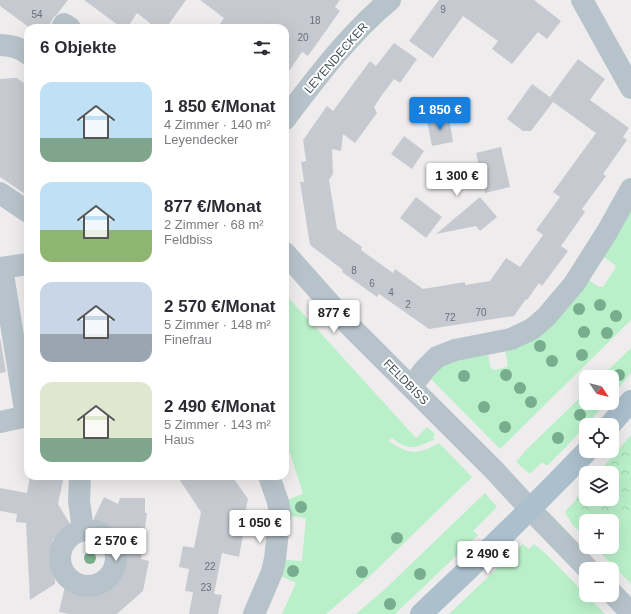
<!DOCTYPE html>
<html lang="de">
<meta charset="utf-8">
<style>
body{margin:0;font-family:Helvetica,sans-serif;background:#f7f7f7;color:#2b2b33;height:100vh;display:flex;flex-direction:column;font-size:15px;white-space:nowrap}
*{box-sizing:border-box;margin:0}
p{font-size:13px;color:#7c7c81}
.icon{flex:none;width:22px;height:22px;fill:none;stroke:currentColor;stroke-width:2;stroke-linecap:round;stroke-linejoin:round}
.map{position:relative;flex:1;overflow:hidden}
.sheet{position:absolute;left:24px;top:24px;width:265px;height:456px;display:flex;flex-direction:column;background:#fff;border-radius:12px;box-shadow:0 4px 16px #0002}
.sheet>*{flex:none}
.needle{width:26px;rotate:125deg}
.buttons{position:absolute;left:579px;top:370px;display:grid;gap:8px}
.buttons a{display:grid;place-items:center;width:40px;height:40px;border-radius:8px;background:#fff;box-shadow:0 4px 16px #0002;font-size:20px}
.price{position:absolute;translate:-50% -34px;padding:0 9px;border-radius:4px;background:#fff;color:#222;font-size:13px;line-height:26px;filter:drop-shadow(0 1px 2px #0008)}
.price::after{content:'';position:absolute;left:50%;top:24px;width:12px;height:9px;margin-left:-6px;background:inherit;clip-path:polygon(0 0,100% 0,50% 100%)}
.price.current{background:#1780df;color:#fff}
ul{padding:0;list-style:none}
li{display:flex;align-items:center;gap:12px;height:100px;padding:0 16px}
li span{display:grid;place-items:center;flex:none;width:112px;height:80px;border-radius:12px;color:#555}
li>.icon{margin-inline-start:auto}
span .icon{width:48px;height:48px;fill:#fffc;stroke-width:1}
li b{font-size:17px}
h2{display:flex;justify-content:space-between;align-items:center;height:48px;padding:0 16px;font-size:17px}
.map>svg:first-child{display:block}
.green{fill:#b9efc9}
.forest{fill:url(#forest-crowns)}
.building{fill:#c6cad0}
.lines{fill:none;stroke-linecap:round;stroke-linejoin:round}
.minor{stroke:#b7c3ca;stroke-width:22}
.major{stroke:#abbfcc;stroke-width:22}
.tree{fill:#77ae8d}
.labels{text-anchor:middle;stroke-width:4;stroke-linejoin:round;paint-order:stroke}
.number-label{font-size:10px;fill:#657078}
.street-label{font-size:12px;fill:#45525a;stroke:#fff}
</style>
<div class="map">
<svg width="631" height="614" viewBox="0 0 631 614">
<defs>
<pattern id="forest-crowns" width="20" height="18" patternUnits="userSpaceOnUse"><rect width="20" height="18" fill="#b9efc9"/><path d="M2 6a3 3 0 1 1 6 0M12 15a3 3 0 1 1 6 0" fill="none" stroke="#a0cfaf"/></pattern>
</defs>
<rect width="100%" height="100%" fill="#efeced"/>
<path class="green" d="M631 208V320L500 449 431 379 449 360 488 354C490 360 488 368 494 370L507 367C509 362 505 356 506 351L589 280 599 287H603L616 267 615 265 604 257Z
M285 294 416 438 427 427 435 434 433 437 435 439C416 448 410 452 392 438L389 441C408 455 418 455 439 443L472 477 371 575 326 614H282L296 583 281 576 284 561 287 560 302 561 306 518 291 516 289 515 287 501 289 499 303 494 290 453 285 454Z
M631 348V373L612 396V377H601Z
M586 392V403H606L566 447 547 466 542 462 530 474 516 462 523 454V453Z
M485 493 497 507 473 531 478 535 395 614H356L384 590Z
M565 512 584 519 605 518 631 514V584L595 547H612V521H586V538L572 524Z
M523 544 529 549 534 544 545 553 605 614H449Z"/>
<path class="forest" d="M631 435V514L605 518 584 519 565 512 574 502 586 486V499H612V473H598Z"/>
<path class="building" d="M0 0H68L58 13 53 18 48 28H30L0 6Z
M84 0H186L166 28H156L137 13 127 28H122Z
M200 0H340L335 7 340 11 308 56 302 52 285 77V28H217L224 18Z
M439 0H534L561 21 547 39 538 32 512 64 492 49 498 41 463 16 433 58 409 41Z
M394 43 417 59 400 83 394 79 382 95 374 107 377 113 355 143 343 134 341 151 332 149 333 174 329 180 337 229 362 247 361 250 393 273 395 269 423 289 465 282V285L490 281 506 258 520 267 543 235 536 230 560 197 553 192 596 133 553 102 531 131H523L507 119 532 84 550 97 578 59 605 79 590 100 629 128 623 137 627 140 603 174 606 176 582 209 585 212 561 246 568 251 542 286 539 283 527 300 526 299 514 316 429 329 379 294 377 297 342 272 343 270 310 245 300 182H304L301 161V162L306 161 303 140 327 106 333 111 370 61 376 66Z
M13 78H17L28 86V196L0 177V79Z
M449 117 453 142 432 146 427 121Z
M404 136 424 151 412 169 391 154Z
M501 147 510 187 485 193 476 153Z
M416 197 442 217 426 238 400 218Z
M480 197 497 217 480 231 476 226 436 234Z
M28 323V350L24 325Z
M0 337 6 372 0 373Z
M30 476H64L58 504 70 524V530L53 539 55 584 30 600 26 523 16 522 17 514 0 511V488L27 493Z
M177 476H232L248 499 245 513 247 514 239 557 222 553 214 594 222 595 218 614H189L193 592 185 591 189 569 179 567 183 546 194 548 201 512Z
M104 497 118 504 120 498H145V513H147L141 559 149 561 143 591 117 614H69L59 612 65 586 99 594 120 577 127 537 94 521V518Z"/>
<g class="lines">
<path class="minor" d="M582 0 631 88
M62 28 64 24 70 28
M0 45C11 45 19 47 28 54
M285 119C316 78 350 33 390 0
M0 193 28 212
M285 253 348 324 495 471 530 509 588 569
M0 268 28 264
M2 268 26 416
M411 387 425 369 437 357 455 350 511 339 532 329 546 317 574 284 607 232 631 189
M0 422 28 416
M80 476 79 501 83 530
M60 558a28 28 0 1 1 56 0a28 28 0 1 1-56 0Z
M612 593 631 613
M254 614 272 572 275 559 280 513 278 502 269 476"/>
<path class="major" d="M610 425 631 401
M421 614C478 561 533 507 587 451"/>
</g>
<g class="tree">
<circle cx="600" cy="305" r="6"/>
<circle cx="579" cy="309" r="6"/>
<circle cx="616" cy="316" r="6"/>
<circle cx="584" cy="332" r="6"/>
<circle cx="607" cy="333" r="6"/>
<circle cx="540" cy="346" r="6"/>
<circle cx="582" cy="355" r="6"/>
<circle cx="552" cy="361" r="6"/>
<circle cx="506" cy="375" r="6"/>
<circle cx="619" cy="375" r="6"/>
<circle cx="464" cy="376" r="6"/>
<circle cx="520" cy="388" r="6"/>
<circle cx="531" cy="402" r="6"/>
<circle cx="484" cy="407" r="6"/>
<circle cx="580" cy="415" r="6"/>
<circle cx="505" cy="427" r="6"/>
<circle cx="558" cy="438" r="6"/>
<circle cx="301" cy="507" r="6"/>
<circle cx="397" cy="538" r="6"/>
<circle cx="90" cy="558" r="6"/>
<circle cx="293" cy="571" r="6"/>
<circle cx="362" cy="572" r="6"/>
<circle cx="420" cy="574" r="6"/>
<circle cx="390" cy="604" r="6"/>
</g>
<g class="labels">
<g class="number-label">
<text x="443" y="13">9</text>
<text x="37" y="18">54</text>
<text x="315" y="24">18</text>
<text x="303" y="41">20</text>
<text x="354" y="274">8</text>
<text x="372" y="287">6</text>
<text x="391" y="296">4</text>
<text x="408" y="308">2</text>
<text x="481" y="316">70</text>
<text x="450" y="321">72</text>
<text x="210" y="570">22</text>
<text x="206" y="591">23</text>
</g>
<g class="street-label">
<text transform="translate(336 58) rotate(-49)" y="4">LEYENDECKER</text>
<text transform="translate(406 382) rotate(45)" y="4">FELDBISS</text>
</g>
</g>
</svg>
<div class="buttons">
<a><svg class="needle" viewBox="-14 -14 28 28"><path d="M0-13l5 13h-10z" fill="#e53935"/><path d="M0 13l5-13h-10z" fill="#7c7c81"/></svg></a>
<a><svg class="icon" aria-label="locate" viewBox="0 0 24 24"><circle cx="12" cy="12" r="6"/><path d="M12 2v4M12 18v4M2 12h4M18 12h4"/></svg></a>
<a><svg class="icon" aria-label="layers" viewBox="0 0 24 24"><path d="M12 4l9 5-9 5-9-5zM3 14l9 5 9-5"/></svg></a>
<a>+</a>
<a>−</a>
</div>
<b class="price current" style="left:440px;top:131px">1 850 €</b>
<b class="price" style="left:457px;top:197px">1 300 €</b>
<b class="price" style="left:334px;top:334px">877 €</b>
<b class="price" style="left:260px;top:544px">1 050 €</b>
<b class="price" style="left:116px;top:562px">2 570 €</b>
<b class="price" style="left:488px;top:575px">2 490 €</b>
<section class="sheet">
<h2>6 Objekte<svg class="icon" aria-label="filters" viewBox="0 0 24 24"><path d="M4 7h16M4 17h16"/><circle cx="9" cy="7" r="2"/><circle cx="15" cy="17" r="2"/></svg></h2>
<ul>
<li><span style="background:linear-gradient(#bfe0f5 70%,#7fa58c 0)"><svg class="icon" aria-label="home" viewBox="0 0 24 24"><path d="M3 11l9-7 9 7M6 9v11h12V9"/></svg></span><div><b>1 850 €/Monat</b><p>4 Zimmer · 140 m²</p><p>Leyendecker</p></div></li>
<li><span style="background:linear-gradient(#bfe0f5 60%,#8fb573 0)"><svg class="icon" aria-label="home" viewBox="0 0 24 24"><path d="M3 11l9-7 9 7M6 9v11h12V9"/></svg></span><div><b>877 €/Monat</b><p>2 Zimmer · 68 m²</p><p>Feldbiss</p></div></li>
<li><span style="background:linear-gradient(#c9d6e8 65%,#9aa5b1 0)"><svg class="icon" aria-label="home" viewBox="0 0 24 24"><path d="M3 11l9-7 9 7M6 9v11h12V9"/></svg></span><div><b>2 570 €/Monat</b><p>5 Zimmer · 148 m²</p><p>Finefrau</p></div></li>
<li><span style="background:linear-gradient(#dfe7d0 70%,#7fa58c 0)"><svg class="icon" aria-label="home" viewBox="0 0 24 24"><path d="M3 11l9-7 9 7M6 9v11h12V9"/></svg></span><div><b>2 490 €/Monat</b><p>5 Zimmer · 143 m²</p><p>Haus</p></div></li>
</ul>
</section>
</div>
